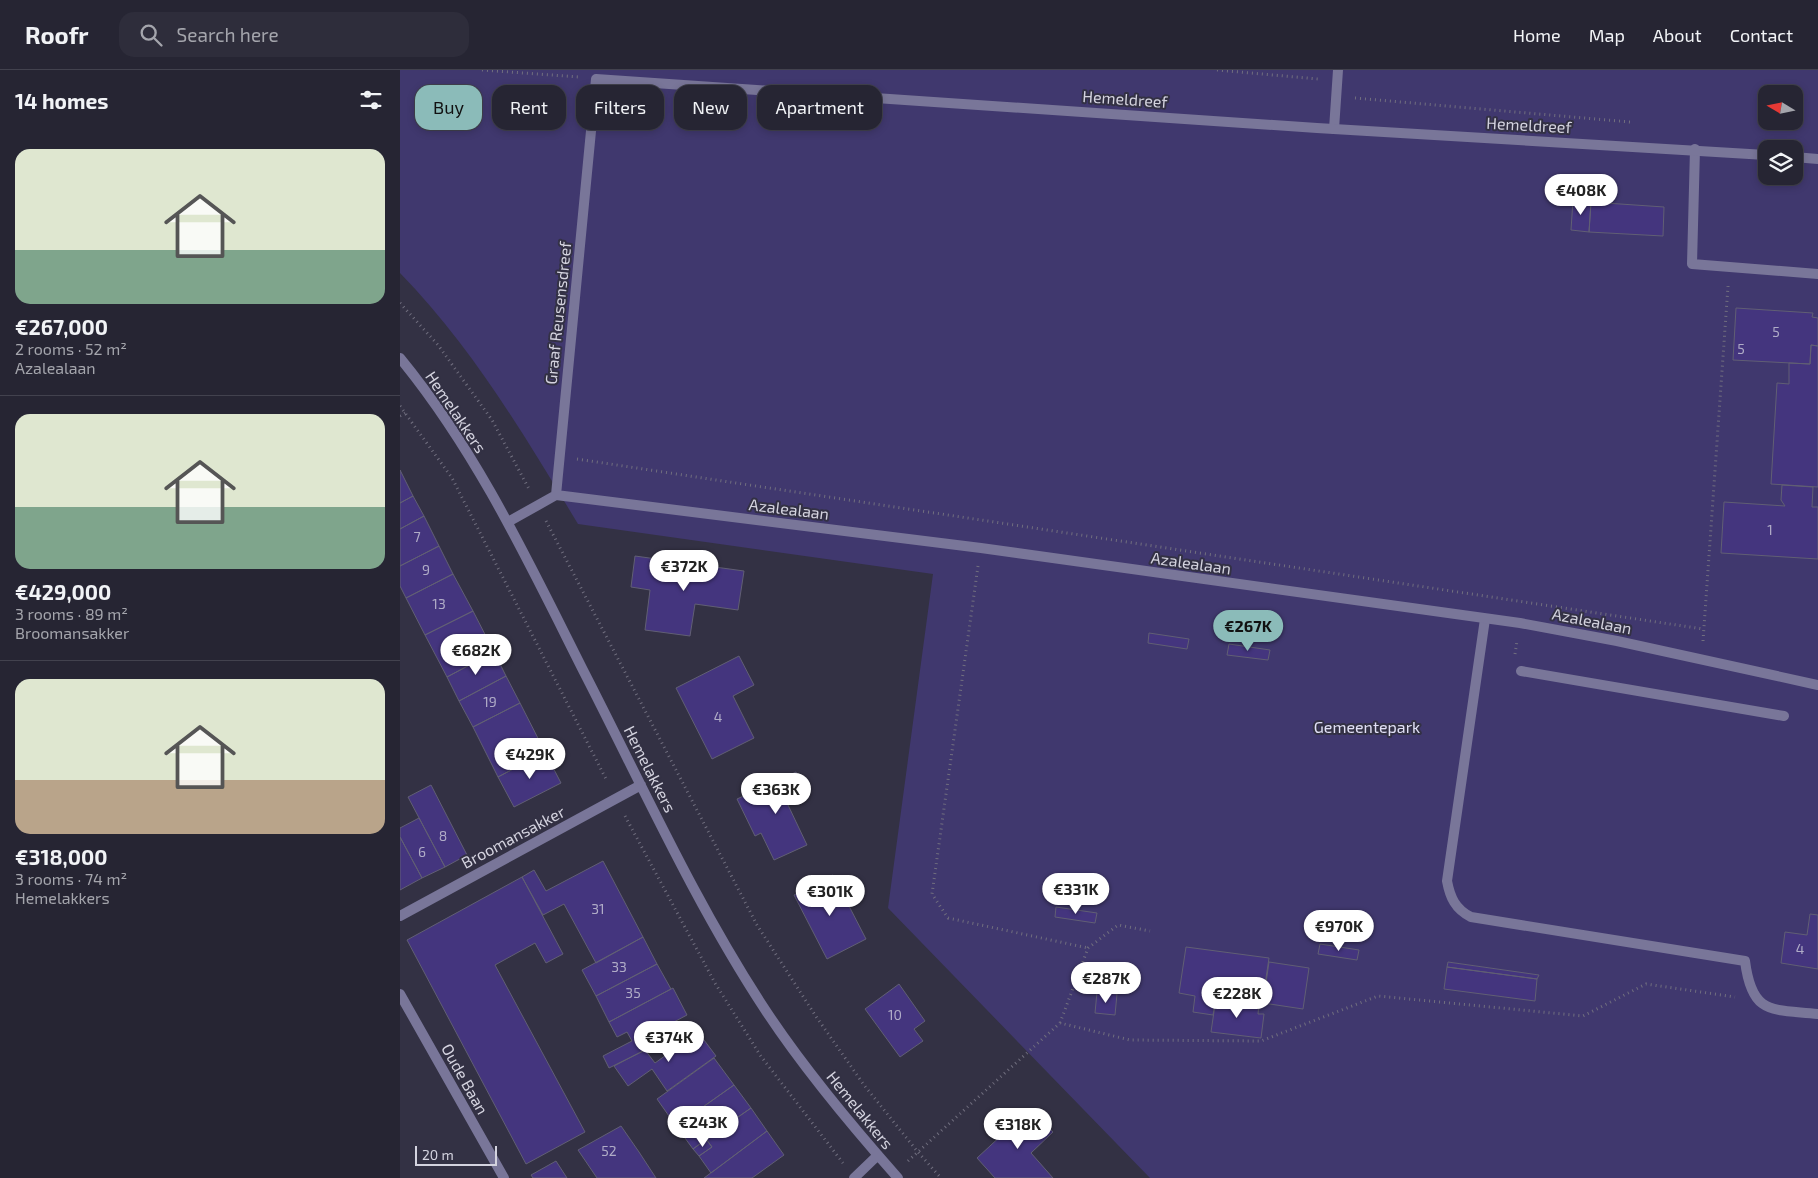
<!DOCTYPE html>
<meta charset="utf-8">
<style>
body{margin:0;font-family:"Exo 2",sans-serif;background:#2e2d3b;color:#f1f3f6;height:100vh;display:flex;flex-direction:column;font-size:19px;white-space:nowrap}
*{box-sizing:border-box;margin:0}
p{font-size:16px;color:#a4a5ac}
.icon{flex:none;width:28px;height:28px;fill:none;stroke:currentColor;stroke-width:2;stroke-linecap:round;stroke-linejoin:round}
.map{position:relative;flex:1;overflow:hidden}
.sheet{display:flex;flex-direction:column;background:#262533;width:400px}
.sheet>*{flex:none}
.top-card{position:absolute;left:15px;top:15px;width:475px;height:45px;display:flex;gap:10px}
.needle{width:32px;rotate:280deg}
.buttons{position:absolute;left:1358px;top:15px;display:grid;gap:10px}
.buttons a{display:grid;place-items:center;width:45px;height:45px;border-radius:10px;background:#262533;box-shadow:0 2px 8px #0003,0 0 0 1px #42424e;font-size:25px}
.scale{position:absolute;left:15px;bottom:12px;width:82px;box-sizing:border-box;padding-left:5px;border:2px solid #d4d3df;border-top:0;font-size:14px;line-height:18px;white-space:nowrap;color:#d4d3df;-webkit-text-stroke:4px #333144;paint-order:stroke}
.price{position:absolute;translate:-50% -42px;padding:0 11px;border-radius:18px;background:#fff;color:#222;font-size:16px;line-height:32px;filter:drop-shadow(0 1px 2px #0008)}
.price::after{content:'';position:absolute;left:50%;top:30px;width:15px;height:11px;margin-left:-8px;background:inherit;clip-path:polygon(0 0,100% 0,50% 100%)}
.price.current{background:#8bbbb9;color:#111}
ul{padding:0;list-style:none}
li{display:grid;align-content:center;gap:10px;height:265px;padding:0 15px}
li+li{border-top:1px solid #42424e}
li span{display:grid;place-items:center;height:155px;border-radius:15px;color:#555}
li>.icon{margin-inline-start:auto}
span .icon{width:90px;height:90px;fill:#fffc;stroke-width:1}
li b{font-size:21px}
h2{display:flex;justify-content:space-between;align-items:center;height:60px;padding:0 15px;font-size:21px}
.chip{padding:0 18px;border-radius:15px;background:#262533;box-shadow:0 2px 8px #0003,0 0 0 1px #42424e;font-size:18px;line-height:45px}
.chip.current{background:#8bbbb9;color:#111}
header{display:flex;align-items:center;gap:30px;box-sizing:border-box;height:70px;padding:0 25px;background:#262533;border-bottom:1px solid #42424e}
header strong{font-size:24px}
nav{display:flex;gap:28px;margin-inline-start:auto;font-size:18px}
.search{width:350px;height:45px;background:#2e2d3b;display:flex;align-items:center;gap:12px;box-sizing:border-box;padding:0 18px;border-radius:15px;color:#a4a5ac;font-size:19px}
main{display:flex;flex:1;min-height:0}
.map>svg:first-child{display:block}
.green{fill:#40386e;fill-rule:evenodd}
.building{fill:#44357e;stroke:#615f74}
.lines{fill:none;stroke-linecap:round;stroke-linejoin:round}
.path{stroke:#716f7f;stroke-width:3;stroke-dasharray:1 4;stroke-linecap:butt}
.service{stroke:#797699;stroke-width:10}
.minor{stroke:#797699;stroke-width:10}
.labels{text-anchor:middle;stroke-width:4;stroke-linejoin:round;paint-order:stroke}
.number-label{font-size:14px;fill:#b0acc7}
.street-label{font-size:16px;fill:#d4d3df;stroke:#333144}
.park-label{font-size:16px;fill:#e1e0f6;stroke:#333144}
</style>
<header>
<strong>Roofr</strong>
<div class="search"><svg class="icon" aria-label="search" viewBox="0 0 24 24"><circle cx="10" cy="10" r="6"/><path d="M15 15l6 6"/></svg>Search here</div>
<nav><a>Home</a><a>Map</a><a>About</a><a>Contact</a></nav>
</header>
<main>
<section class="sheet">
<h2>14 homes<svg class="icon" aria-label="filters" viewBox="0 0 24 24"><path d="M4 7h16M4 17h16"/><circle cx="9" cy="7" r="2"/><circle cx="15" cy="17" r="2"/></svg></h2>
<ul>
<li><span style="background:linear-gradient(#dfe7d0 65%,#7fa58c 0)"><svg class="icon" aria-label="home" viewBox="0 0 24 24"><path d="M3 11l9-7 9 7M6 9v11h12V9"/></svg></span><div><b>€267,000</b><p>2 rooms · 52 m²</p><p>Azalealaan</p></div></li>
<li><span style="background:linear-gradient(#dfe7d0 60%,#7fa58c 0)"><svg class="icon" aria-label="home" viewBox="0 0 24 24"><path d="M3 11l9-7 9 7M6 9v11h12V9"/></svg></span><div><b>€429,000</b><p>3 rooms · 89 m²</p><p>Broomansakker</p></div></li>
<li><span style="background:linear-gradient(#dfe7d0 65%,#b9a48a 0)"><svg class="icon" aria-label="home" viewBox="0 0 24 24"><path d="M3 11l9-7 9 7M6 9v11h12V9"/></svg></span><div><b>€318,000</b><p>3 rooms · 74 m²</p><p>Hemelakkers</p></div></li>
</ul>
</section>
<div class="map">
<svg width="1418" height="1108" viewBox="0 0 1418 1108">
<rect width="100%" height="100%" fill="#333144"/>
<path class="green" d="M0 0H1418V1108H750L488 838 533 504 178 454C124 365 73 278 0 203ZM1366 24H1394V51H1366ZM1366 79H1394V106H1366Z"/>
<path class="building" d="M1173 130 1191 132 1189 162 1171 160Z
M1191 132 1264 137 1263 166 1189 162Z
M1336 238 1413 243 1412 247 1418 248V276L1411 275 1410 294 1333 290Z
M1411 275 1418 276V417L1371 414 1377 313 1389 314V293L1410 294Z
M0 400 13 426 0 433Z
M1382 415 1413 417 1412 437H1418V489L1321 483 1324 432 1385 436 1381 430Z
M13 426 24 446 0 459V433Z
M24 446 39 476 0 496V459Z
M39 476 53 504 6 528 0 516V496Z
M235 486 344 501 338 540 295 534 290 566 245 560 250 520 231 517Z
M53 504 73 541 25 565 6 528Z
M73 541 94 582 47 607 25 565Z
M749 563 789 569 787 579 748 573Z
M829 574 870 580 868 590 827 585Z
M94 582 106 606 59 631 47 607Z
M339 586 354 615 333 626 354 668 312 689 276 618Z
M106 606 120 633 73 657 59 631Z
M120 633 145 682 98 707 73 657Z
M145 682 161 713 114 737 98 707Z
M396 702 407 726 388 735 407 775 374 790 361 763 355 766 337 729Z
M31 715 67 785 45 797 8 727Z
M19 748 45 797 22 808 0 767V758Z
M0 767 22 808 0 820Z
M203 791 243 867 196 893 164 834 143 845 122 807 134 800 146 821Z
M433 805 466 869 427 889 394 825Z
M122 807 163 884 146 893 135 873 95 895 185 1062 126 1094 7 870Z
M656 837 697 843 695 853 655 847Z
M1410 844 1418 845V899L1381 893 1385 862 1407 865Z
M243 867 257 894 196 926 182 900Z
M920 874 959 880 957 890 918 884Z
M786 877 869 888 862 935 816 928 813 945 793 942 795 926 779 923Z
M869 892 909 898 903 939 863 933Z
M1048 892 1139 905 1137 909 1047 897Z
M257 894 271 919 209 952 196 926Z
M1047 897 1137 909 1135 931 1044 919Z
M499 914 525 951 514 959 523 971 500 987 465 939Z
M273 918 287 945 240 970 245 980 209 998 203 986 232 971 227 962 217 967 209 952Z
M697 922 717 924 715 945 695 943Z
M816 928 859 934 858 944H864L861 968 811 962Z
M298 962 316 986 267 1021 252 999 228 1016 214 996 245 980 255 993Z
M314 988 334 1015 276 1056 257 1029Z
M334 1015 351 1038 293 1079 282 1064 296 1054 290 1046Z
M351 1038 367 1061 311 1103 299 1086 312 1077 306 1069Z
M631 1038 653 1062 631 1083 653 1108H595L577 1088Z
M290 1046 296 1054 282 1064 276 1056Z
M221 1056 239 1082 256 1108H197L178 1080Z
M367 1061 384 1085 352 1108H304Z
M306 1069 312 1077 299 1086 293 1079Z
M156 1091 167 1108H133L131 1105Z"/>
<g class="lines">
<path class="path" d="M82 0 179 7
M817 0 918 9
M955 28 1230 52
M0 233 38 275 92 350 129 419
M0 336 52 408 207 711
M0 346 5 343
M177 389 1303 559
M146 451 357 855 415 945 464 1015 517 1081 541 1108
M578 496 532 824 548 848 688 878
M1303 571 1328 216
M1115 584 1117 571
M225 746 315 913 360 985 443 1093
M660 953 688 878 718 855 750 861
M508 1091 660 953 730 970 861 971 978 926 1183 946 1246 914 1335 927"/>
<path class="service" d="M934 59 938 0
M1295 79 1292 194 1418 204
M1085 549 1047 811C1050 827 1055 839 1071 847L1345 891C1352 946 1372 939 1418 944
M1121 601 1384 646"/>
<path class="minor" d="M1394 87 1418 89
M0 288C78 383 130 495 185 604 243 717 296 835 366 941 405 1000 451 1055 498 1108
M156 425 196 9 917 58 1366 85
M156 425 581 478 1120 553 1217 571 1418 615
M108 452 156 425
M0 846 241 715
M0 924 104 1108
M454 1108 478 1085"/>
</g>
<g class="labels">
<g class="number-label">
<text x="1376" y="267">5</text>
<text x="1341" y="284">5</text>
<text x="1370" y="465">1</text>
<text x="17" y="472">7</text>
<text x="26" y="505">9</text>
<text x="39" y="539">13</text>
<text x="90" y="637">19</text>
<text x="318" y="652">4</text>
<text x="43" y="771">8</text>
<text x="22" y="787">6</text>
<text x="198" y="844">31</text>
<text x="1400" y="884">4</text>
<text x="219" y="902">33</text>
<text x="233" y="928">35</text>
<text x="495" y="950">10</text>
<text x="209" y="1086">52</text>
</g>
<g class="street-label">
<text transform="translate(725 29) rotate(4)" y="6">Hemeldreef</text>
<text transform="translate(1129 55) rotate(3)" y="6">Hemeldreef</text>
<text transform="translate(158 243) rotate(-84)" y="6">Graaf Reusensdreef</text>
<text transform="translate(56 342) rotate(56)" y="6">Hemelakkers</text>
<text transform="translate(389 439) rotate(7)" y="6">Azalealaan</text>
<text transform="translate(791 493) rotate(8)" y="6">Azalealaan</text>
<text transform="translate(1192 551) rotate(11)" y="6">Azalealaan</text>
<text transform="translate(250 699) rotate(63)" y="6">Hemelakkers</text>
<text transform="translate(113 767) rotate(-28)" y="6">Broomansakker</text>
<text transform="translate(65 1009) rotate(61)" y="6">Oude Baan</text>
<text transform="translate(460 1040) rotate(51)" y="6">Hemelakkers</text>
</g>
<g class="park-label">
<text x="967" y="663">Gemeentepark</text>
</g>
</g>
</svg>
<div class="buttons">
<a><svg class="needle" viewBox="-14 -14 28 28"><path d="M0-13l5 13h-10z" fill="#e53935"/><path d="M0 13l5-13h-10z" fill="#a4a5ac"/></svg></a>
<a><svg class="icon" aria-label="layers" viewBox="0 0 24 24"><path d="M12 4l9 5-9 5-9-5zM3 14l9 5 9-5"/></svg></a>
</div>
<div class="scale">20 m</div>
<b class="price" style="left:1181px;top:146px">€408K</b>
<b class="price" style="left:284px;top:522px">€372K</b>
<b class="price current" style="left:848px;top:582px">€267K</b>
<b class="price" style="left:76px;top:606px">€682K</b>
<b class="price" style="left:130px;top:710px">€429K</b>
<b class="price" style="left:376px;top:745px">€363K</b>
<b class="price" style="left:676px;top:845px">€331K</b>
<b class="price" style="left:430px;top:847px">€301K</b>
<b class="price" style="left:939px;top:882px">€970K</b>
<b class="price" style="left:706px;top:934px">€287K</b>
<b class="price" style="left:837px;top:949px">€228K</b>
<b class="price" style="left:269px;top:993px">€374K</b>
<b class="price" style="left:303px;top:1078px">€243K</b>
<b class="price" style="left:618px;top:1080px">€318K</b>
<div class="top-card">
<a class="chip current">Buy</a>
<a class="chip">Rent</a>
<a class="chip">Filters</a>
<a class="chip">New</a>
<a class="chip">Apartment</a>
</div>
</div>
</main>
